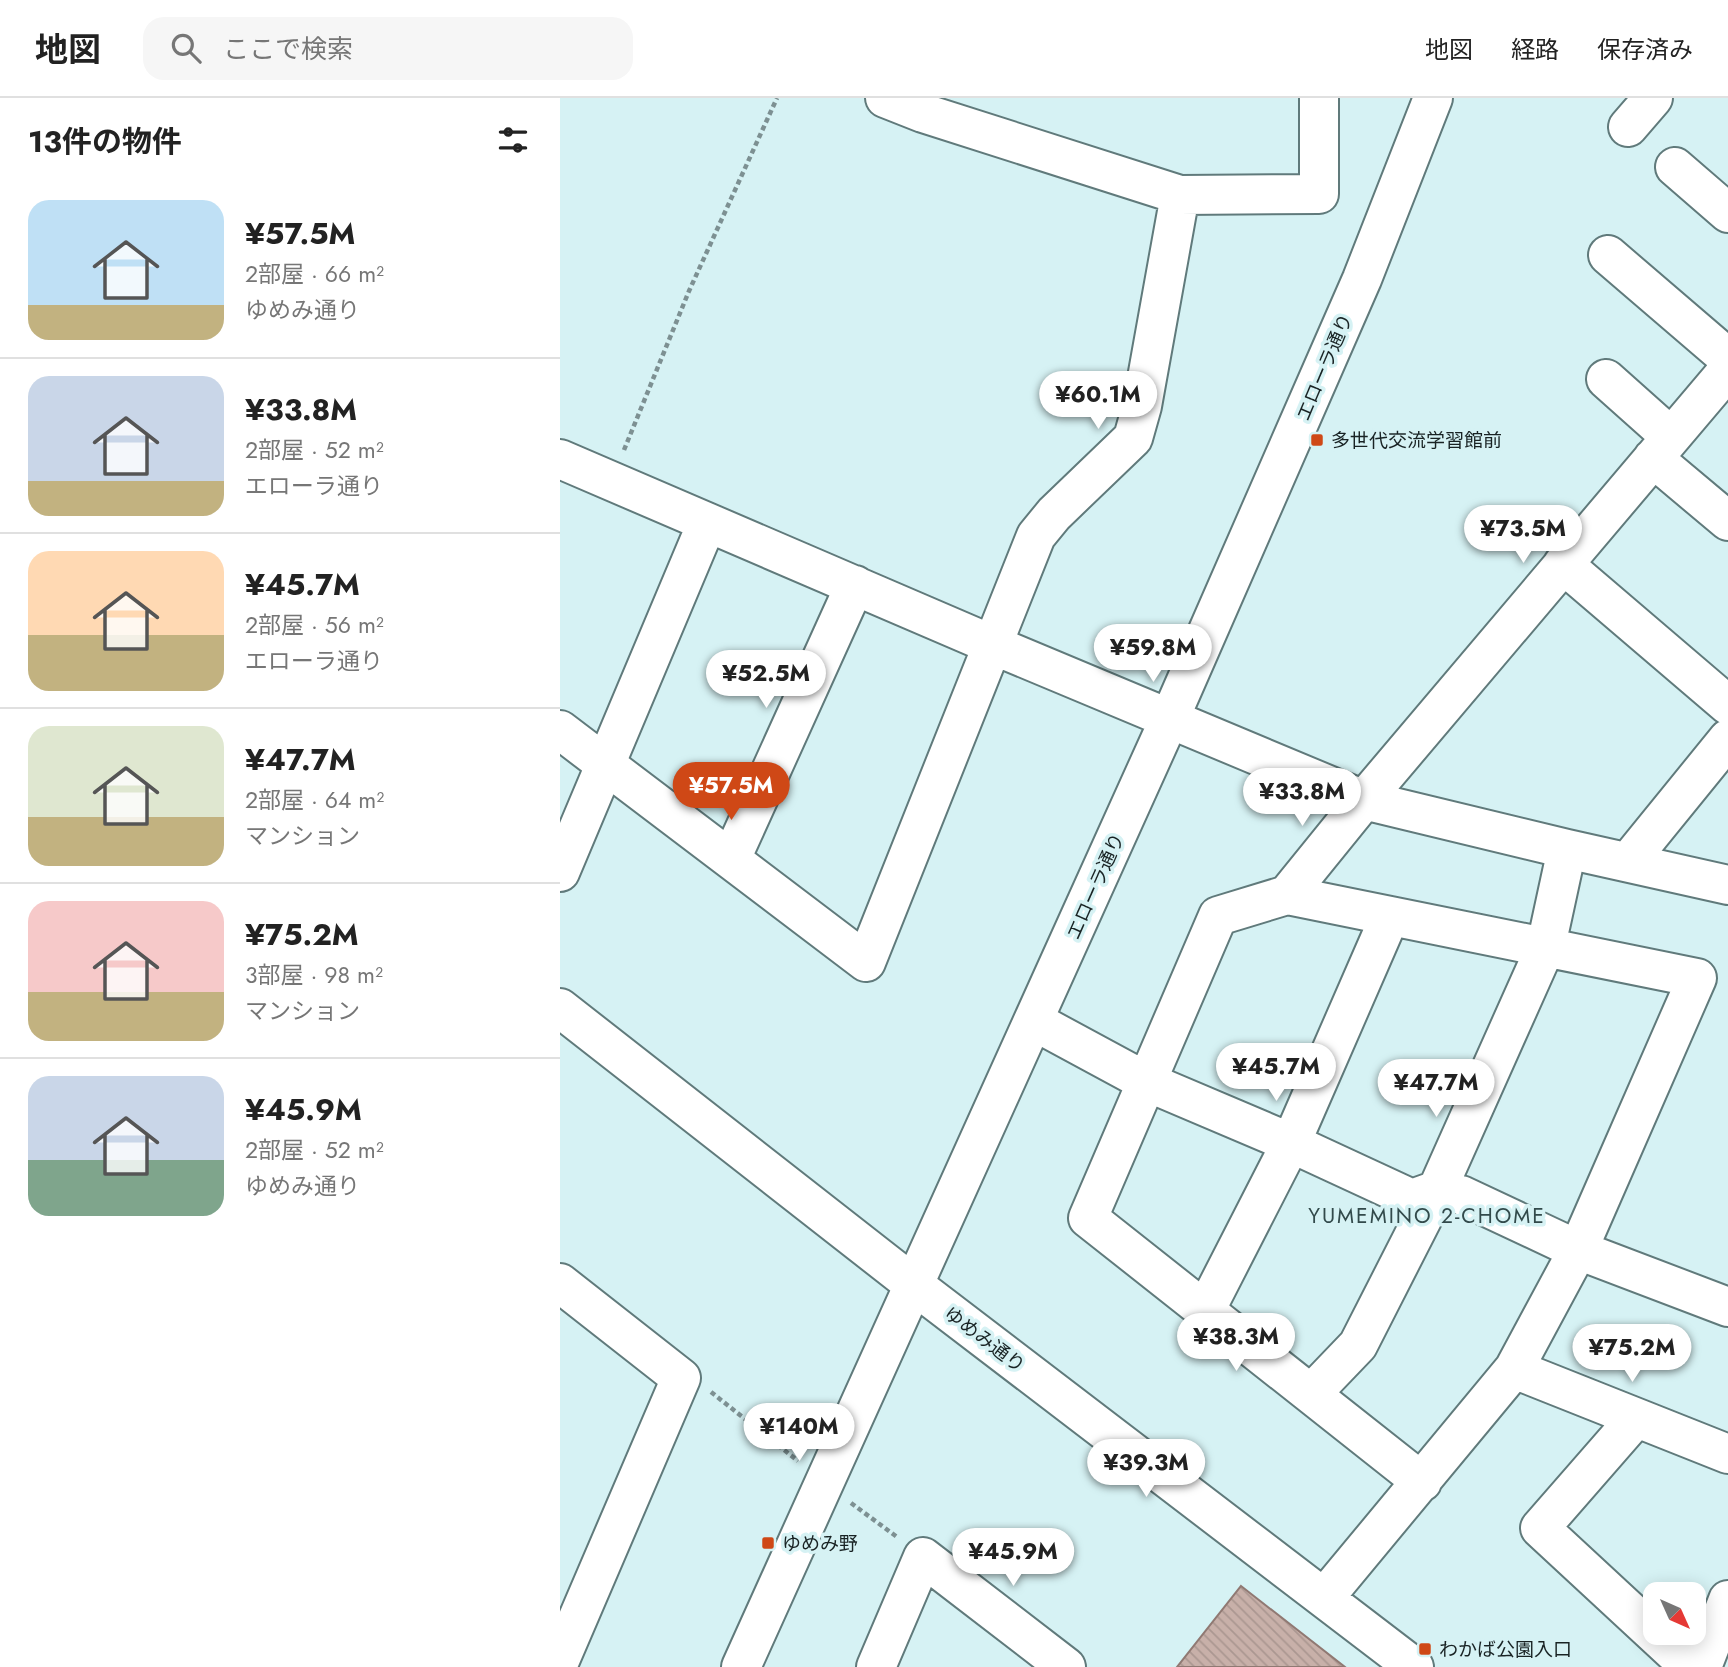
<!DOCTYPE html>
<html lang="ja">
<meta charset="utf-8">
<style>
body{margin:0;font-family:Jost,"Noto Sans JP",sans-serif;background:#f6f6f6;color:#222;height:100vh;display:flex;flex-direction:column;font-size:26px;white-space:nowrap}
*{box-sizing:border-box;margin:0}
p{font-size:23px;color:#767676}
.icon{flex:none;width:38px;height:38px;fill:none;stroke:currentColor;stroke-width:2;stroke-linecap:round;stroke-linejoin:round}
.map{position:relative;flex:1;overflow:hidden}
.drawer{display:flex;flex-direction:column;background:#fff;width:560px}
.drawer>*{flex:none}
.needle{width:46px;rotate:135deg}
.buttons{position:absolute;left:1083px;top:1484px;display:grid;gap:14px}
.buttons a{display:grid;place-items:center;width:63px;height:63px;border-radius:14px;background:#fff;box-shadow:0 4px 18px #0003;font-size:35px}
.price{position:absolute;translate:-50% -60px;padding:0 16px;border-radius:24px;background:#fff;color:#222;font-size:23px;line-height:46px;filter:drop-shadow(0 2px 4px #0008)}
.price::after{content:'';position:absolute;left:50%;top:42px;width:21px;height:16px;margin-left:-10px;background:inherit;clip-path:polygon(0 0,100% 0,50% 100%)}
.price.active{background:#cf4816;color:#fff}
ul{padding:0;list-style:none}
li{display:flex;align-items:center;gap:21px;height:175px;padding:0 28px}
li+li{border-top:2px solid #e0e0e0}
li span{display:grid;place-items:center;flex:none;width:196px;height:140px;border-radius:21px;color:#555}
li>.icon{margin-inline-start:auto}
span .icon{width:84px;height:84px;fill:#fffc;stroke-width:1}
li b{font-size:30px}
h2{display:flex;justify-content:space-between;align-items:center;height:84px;padding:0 28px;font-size:30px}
header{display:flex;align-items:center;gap:42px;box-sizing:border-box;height:98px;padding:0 35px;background:#fff;border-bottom:2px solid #e0e0e0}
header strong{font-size:33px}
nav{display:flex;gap:38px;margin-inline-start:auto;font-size:24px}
.search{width:490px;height:63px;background:#f6f6f6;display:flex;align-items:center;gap:18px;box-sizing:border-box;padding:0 24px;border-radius:21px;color:#767676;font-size:26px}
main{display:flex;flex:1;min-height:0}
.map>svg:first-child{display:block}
.building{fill:url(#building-back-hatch);stroke:#907973;stroke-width:2}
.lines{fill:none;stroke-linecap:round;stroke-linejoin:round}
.minor-casing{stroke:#607a7b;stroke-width:42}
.path{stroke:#7d9092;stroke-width:4.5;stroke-dasharray:5 3.5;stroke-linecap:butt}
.minor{stroke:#fff;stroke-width:38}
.poi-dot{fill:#cf4816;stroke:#d6f2f4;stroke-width:2.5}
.labels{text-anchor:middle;stroke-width:7;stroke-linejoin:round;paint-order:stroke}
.street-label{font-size:19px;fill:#192324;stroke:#d6f2f4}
.poi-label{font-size:19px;fill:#192324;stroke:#d6f2f4;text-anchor:start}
.neighbourhood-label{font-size:21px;letter-spacing:2px;fill:#324a4b;stroke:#d6f2f4}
</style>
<header>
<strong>地図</strong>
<div class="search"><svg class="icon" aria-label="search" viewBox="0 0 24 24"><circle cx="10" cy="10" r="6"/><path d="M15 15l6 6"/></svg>ここで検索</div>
<nav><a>地図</a><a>経路</a><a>保存済み</a></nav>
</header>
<main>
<section class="drawer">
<h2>13件の物件<svg class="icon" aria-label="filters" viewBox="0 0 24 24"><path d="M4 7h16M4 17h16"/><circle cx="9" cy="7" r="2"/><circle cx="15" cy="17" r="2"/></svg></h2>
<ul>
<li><span style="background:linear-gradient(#bfe0f5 75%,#c2b280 0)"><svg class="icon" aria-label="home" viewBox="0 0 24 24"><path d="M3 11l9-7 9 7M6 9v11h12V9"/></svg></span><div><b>¥57.5M</b><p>2部屋 · 66 m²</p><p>ゆめみ通り</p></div></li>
<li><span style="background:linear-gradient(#c9d6e8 75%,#c2b280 0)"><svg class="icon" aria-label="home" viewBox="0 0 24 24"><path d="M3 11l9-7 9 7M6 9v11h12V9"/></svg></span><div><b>¥33.8M</b><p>2部屋 · 52 m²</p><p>エローラ通り</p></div></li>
<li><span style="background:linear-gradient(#ffd9b3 60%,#c2b280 0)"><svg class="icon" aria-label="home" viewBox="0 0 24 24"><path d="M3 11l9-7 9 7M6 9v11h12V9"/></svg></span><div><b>¥45.7M</b><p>2部屋 · 56 m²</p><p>エローラ通り</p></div></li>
<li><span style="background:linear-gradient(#dfe7d0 65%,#c2b280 0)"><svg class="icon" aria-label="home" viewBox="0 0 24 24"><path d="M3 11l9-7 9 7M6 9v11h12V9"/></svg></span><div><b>¥47.7M</b><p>2部屋 · 64 m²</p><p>マンション</p></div></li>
<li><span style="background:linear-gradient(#f6c9c9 65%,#c2b280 0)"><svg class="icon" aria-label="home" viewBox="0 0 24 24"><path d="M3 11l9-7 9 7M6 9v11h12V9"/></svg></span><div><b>¥75.2M</b><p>3部屋 · 98 m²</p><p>マンション</p></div></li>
<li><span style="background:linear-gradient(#c9d6e8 60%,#7fa58c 0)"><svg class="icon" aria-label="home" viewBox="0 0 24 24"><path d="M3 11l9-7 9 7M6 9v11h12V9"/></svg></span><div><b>¥45.9M</b><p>2部屋 · 52 m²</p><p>ゆめみ通り</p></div></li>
</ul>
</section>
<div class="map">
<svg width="1168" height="1569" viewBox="0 0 1168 1569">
<defs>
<pattern id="building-back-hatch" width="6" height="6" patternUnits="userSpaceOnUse" patternTransform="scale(1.75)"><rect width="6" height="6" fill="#c8b0a9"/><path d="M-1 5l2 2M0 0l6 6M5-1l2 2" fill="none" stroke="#ab9791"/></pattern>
</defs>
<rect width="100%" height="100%" fill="#d6f2f4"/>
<path class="building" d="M681 1488 785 1569H617Z"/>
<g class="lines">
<g class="minor-casing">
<path id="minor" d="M325 0 363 15 620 97 759 96V0
M1068 29 1093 0
M1115 69 1168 115
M1048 157 1168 260
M1046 281 1111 339
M1093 360 1168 423
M0 361 433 547 804 702 1007 751 1168 787
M1003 466 1168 607
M0 632 306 864 476 438 494 416 573 340 582 308 620 97
M171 761 295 487
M1068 764 1168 641
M0 774 147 425
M727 797 804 702 1168 272
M0 910 354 1187 854 1569
M474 923 585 983 731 1045 852 1101 877 1092 901 1097 1018 1152 1168 1209
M0 1185 121 1280 0 1562
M645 1213 731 1045 830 818
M954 1271 1168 1356
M751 1296 798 1247 877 1092 986 848 1007 751
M1076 1320 980 1430 1130 1569
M764 1500 954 1271 1018 1152 1137 880 727 797 658 818 528 1120 862 1384
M181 1569 609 622 802 181 873 0
M316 1569 363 1459 506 1569
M1142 1569 1168 1502"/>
</g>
<path class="path" d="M64 352 129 193 217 0
M151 1294 238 1363
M291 1405 337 1439"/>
<use href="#minor" class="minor"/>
</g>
<g class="poi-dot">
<rect x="750" y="335" width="14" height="14" rx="3.5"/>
<rect x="201" y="1438" width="14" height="14" rx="3.5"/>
<rect x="858" y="1544" width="14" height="14" rx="3.5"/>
</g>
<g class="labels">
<g class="street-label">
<text transform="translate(764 269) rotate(-67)" y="7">エローラ通り</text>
<text transform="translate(535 788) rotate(-66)" y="7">エローラ通り</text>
<text transform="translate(425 1241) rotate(37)" y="7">ゆめみ通り</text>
</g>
<g class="poi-label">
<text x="771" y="349">多世代交流学習館前</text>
<text x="222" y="1452">ゆめみ野</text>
<text x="879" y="1558">わかば公園入口</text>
</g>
<g class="neighbourhood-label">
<text x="867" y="1125">YUMEMINO 2-CHOME</text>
</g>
</g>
</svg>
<div class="buttons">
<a><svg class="needle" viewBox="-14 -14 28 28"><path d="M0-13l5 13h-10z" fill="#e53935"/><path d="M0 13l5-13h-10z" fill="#767676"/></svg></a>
</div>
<b class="price" style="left:538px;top:333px">¥60.1M</b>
<b class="price" style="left:963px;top:467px">¥73.5M</b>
<b class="price" style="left:593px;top:586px">¥59.8M</b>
<b class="price" style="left:206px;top:612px">¥52.5M</b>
<b class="price active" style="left:171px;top:724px">¥57.5M</b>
<b class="price" style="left:742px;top:730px">¥33.8M</b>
<b class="price" style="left:716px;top:1005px">¥45.7M</b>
<b class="price" style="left:876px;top:1021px">¥47.7M</b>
<b class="price" style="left:676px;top:1275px">¥38.3M</b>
<b class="price" style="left:1072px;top:1286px">¥75.2M</b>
<b class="price" style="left:239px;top:1365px">¥140M</b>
<b class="price" style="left:586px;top:1401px">¥39.3M</b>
<b class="price" style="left:453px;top:1490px">¥45.9M</b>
</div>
</main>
